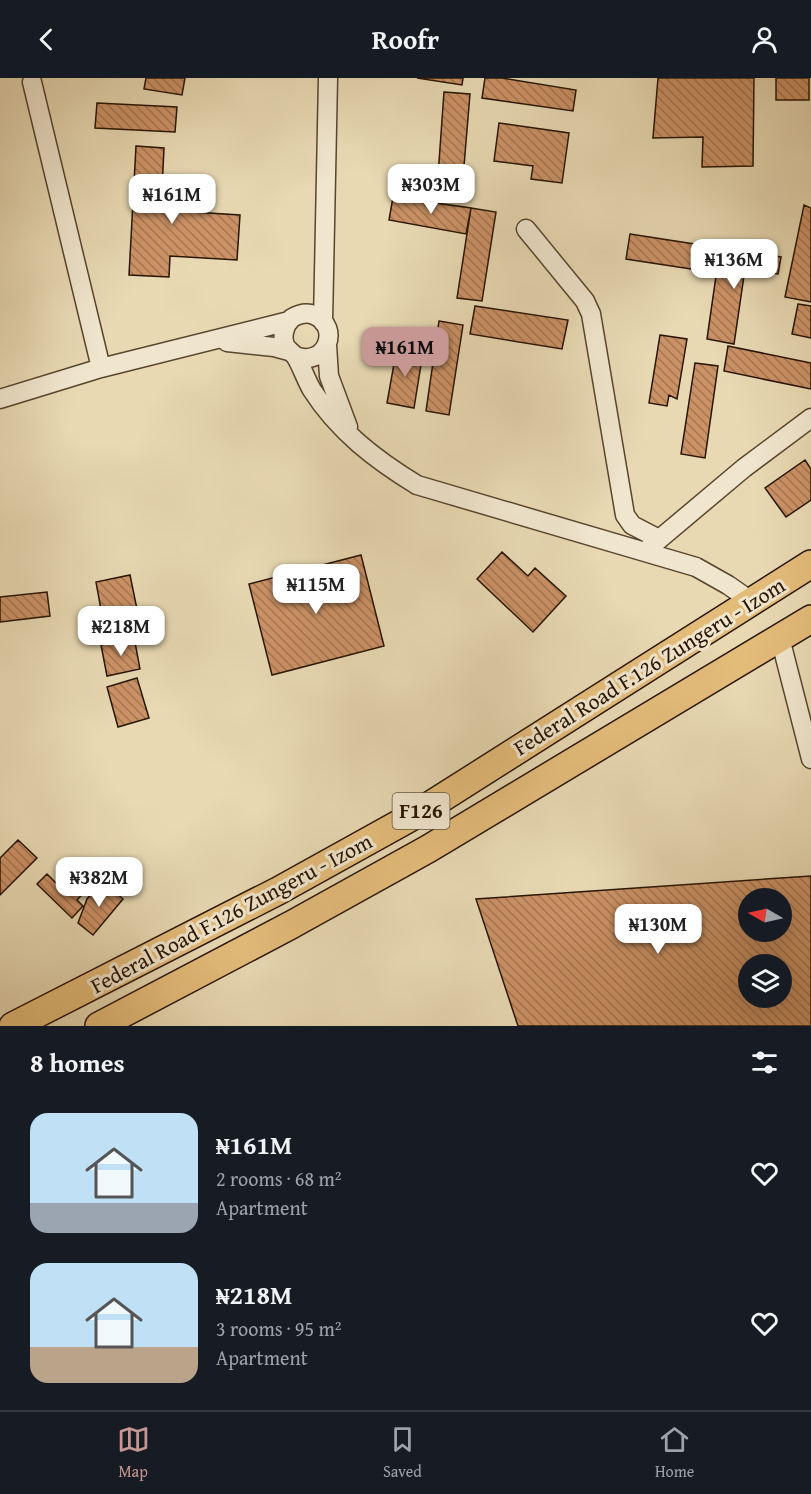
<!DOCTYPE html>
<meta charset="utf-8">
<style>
body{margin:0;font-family:"Gentium Book Plus",serif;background:#242831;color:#f1f3f6;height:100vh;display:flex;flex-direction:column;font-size:22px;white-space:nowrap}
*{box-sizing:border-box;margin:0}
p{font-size:20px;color:#9ea1a6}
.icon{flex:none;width:33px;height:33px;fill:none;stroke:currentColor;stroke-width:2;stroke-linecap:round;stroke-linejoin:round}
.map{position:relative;height:948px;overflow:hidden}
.drawer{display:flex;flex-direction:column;background:#171b24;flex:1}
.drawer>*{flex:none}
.needle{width:39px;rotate:279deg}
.buttons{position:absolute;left:738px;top:810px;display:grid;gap:12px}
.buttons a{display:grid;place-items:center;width:54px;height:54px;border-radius:50%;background:#171b24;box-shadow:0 6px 24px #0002;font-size:30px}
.price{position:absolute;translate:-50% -51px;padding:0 14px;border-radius:12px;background:#fff;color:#222;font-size:20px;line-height:39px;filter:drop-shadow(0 2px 3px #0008)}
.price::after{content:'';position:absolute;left:50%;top:36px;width:18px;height:14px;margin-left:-9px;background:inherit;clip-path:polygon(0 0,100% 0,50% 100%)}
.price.active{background:#c59692;color:#111}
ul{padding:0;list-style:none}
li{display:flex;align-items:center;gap:18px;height:150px;padding:0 30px}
li span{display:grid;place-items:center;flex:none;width:168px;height:120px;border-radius:18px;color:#555}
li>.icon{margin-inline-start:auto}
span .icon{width:72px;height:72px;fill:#fffc;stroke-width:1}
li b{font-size:26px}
h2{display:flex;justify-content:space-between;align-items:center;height:72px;padding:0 30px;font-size:26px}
header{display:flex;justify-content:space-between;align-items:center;height:78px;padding:0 30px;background:#171b24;font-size:27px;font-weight:600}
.dock{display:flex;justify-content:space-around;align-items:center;height:84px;border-top:2px solid #363941;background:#171b24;font-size:16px;color:#9ea1a6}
.dock a{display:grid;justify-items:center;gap:3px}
.dock .active{color:#c59692}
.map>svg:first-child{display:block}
.building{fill:url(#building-back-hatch);stroke:#271401;stroke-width:1.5;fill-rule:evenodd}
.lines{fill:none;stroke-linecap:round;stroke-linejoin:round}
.street-casing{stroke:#57452e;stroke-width:21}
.primary-casing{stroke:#271401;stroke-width:30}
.street{stroke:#f0e6ce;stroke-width:18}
.primary{stroke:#e4bc7a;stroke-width:27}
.labels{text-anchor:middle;stroke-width:6;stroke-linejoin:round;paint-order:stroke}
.shield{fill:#f0e6ce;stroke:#63533e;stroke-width:1.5}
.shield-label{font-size:21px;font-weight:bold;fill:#271401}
.street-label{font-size:22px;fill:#271401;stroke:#f0e6ce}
</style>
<header><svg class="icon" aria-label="back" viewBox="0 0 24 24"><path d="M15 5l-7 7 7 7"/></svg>Roofr<svg class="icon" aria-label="person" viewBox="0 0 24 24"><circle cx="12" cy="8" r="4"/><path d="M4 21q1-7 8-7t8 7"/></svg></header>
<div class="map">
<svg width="811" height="948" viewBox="0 0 811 948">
<defs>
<pattern id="building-back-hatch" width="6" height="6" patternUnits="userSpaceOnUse" patternTransform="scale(1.5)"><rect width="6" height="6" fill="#cb9266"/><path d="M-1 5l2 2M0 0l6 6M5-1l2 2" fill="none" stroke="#a57652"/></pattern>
</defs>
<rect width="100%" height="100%" fill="#e8d9b3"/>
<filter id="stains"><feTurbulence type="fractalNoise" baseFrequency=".00333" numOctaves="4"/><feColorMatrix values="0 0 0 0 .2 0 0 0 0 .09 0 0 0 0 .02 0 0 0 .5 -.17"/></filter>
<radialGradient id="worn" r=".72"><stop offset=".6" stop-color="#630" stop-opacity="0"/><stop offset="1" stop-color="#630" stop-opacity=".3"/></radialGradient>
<path class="building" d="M146 0H185L182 17 144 11Z
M417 0H463L462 7Z
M485 0H502L576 12 573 33 482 20Z
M658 0H754L753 88 702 89 703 59 653 60Z
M776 0H809V22H776Z
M444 14 470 16 463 100 438 98Z
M97 25 177 29 175 54 95 50Z
M499 45 569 55 562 105 531 101 533 88 494 83Z
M136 68 164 70 161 132 240 137 237 182 170 178 169 199 129 197Z
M393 119 471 130 466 156 389 142Z
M804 127 811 130V224L785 219Z
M471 130 496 134 482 223 457 220Z
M630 156 720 170 717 195 626 181Z
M720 170 781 179 778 196 745 191 734 266 707 261Z
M798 226 811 228V260L792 256Z
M475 228 568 242 562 271 470 256Z
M439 243 463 247 449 337 426 333Z
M660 257 687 261 677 321 669 317 667 328 649 325Z
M728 268 811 285V311L724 293Z
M397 269 423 274 414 330 387 325Z
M695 285 718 288 705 380 681 376Z
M805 382 811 391V422L786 439 765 410Z
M502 474 528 498 535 490 566 518 533 554 477 501Z
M361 477 384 568 272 597 249 506Z
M130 497 139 541 104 548 96 504Z
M47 514 50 538 0 544V519Z
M134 559 140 591 107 598 101 567Z
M137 600 149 640 118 649 107 609Z
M18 762 37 780 0 817V780Z
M78 792 97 801 77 822 83 828 72 840 37 806 47 796 61 810Z
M811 798V948H518L476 821ZM748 820H782V854H748ZM748 886H782V920H748Z
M102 803 123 821 93 857 78 845 87 821Z"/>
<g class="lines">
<g class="street-casing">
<path id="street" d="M32 4 101 290
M526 151 585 223 591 236 625 437 632 447 659 461
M323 244 328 0
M227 264 274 269 289 273
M327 267 329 298 348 349
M295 278C326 290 342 249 314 237 307 234 299 236 292 240 284 247 281 260 286 269 289 273 293 275 296 279 302 289 306 302 312 312 338 353 376 382 417 407L696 489 728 507 751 523
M0 321 101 290 289 243
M650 469 744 390 811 340
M780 560 811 681"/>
</g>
<g class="primary-casing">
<path id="primary" d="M13 948 278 813 415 737 811 486
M99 948 291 847 428 771 811 541"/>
</g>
<use href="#street" class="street"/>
<use href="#primary" class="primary"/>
</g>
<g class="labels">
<rect class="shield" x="392.5" y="715" width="57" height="36" rx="4.5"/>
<g class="shield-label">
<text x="421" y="740">F126</text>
</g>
<g class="street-label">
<text transform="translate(649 588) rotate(-32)" y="8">Federal Road F.126 Zungeru - Izom</text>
<text transform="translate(231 835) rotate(-28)" y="8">Federal Road F.126 Zungeru - Izom</text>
</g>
</g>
<rect width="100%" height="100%" filter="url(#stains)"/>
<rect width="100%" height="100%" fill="url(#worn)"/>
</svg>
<div class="buttons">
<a><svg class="needle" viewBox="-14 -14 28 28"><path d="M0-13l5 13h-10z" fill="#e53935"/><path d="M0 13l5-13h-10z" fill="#9ea1a6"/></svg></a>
<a><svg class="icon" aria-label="layers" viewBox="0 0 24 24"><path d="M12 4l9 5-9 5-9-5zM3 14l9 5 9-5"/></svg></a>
</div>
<b class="price" style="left:431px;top:137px">₦303M</b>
<b class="price" style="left:172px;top:147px">₦161M</b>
<b class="price" style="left:734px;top:212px">₦136M</b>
<b class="price active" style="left:405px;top:300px">₦161M</b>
<b class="price" style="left:316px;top:537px">₦115M</b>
<b class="price" style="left:121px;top:579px">₦218M</b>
<b class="price" style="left:99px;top:830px">₦382M</b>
<b class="price" style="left:658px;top:877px">₦130M</b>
</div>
<section class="drawer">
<h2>8 homes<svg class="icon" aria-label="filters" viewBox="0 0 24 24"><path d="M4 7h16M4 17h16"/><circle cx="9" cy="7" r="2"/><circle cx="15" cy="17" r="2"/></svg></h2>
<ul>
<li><span style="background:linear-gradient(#bfe0f5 75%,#9aa5b1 0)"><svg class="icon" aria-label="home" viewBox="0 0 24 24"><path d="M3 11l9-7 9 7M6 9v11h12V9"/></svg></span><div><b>₦161M</b><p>2 rooms · 68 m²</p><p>Apartment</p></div><svg class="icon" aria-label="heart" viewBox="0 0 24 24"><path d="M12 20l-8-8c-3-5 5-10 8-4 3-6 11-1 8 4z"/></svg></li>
<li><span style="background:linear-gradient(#bfe0f5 70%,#b9a48a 0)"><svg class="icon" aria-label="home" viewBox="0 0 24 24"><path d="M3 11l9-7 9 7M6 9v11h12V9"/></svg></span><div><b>₦218M</b><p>3 rooms · 95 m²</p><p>Apartment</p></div><svg class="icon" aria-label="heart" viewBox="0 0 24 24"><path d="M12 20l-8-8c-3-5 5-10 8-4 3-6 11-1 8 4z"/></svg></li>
</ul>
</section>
<nav class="dock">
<a class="active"><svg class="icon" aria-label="map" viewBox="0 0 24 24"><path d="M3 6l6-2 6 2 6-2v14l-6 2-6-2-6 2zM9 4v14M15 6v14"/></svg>Map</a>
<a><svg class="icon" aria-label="saved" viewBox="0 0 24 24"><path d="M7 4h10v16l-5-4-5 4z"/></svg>Saved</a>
<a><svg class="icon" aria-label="home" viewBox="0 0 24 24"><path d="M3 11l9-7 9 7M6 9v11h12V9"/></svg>Home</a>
</nav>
